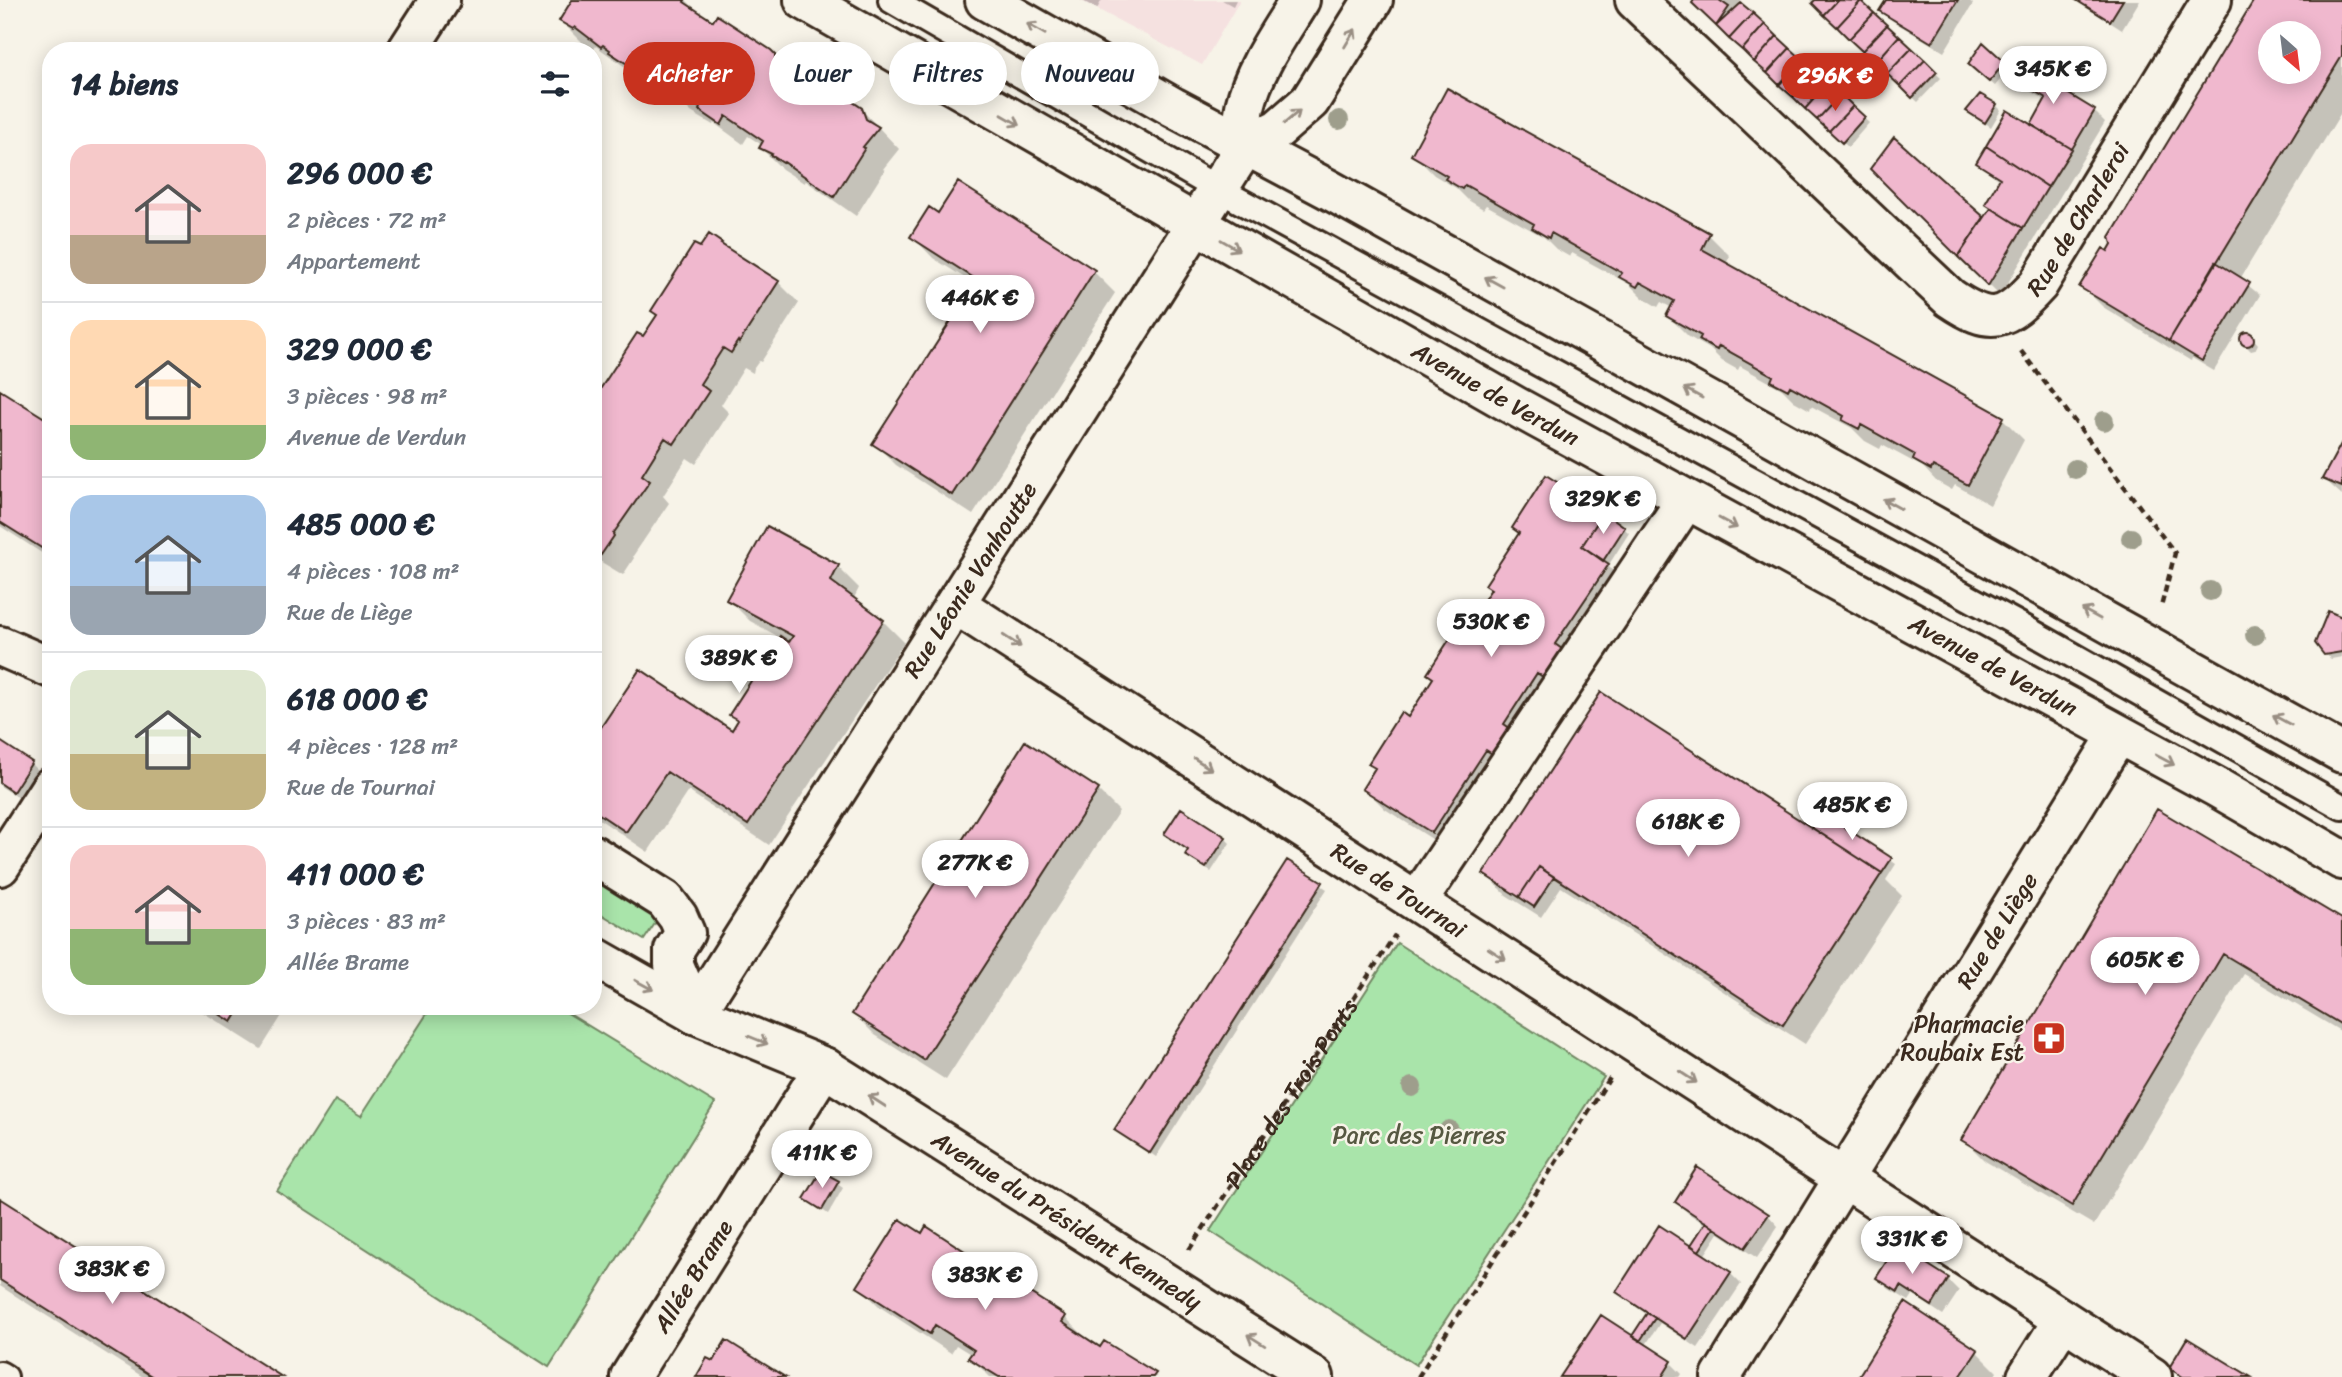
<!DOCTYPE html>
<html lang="fr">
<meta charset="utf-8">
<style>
body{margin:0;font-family:Sriracha,sans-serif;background:#f6f6f7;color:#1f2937;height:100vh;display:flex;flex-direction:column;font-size:26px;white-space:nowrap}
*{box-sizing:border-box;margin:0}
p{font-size:23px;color:#747a83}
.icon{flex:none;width:38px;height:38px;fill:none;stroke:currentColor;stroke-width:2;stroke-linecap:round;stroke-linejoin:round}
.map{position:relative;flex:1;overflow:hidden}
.drawer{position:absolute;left:42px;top:42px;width:560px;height:973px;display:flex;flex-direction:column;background:#fff;border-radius:28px;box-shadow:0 4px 18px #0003}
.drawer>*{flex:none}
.banner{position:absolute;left:623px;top:42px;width:665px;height:63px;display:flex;gap:14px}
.needle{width:46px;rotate:152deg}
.tools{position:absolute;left:2258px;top:21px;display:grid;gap:14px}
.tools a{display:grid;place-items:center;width:63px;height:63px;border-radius:50%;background:#fff;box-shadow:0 4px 18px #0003;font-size:35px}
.price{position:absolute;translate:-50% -60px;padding:0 16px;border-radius:24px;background:#fff;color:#222;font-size:23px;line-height:46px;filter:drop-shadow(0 2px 4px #0008)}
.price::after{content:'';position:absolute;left:50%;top:42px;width:21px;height:16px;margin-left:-10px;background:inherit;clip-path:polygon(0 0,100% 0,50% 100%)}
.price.active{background:#c8321e;color:#fff}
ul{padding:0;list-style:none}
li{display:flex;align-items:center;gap:21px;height:175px;padding:0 28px}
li+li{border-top:2px solid #e0e1e3}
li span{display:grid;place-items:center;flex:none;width:196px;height:140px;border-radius:21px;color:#555}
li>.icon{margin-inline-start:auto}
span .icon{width:84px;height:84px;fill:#fffc;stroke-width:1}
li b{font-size:30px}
h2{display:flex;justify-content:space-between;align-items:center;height:84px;padding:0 28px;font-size:30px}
.chip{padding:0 24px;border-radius:32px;background:#fff;box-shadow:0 4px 18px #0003;font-size:24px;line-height:63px}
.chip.active{background:#c8321e;color:#fff}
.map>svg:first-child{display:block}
.built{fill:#f5e1e0}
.green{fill:#a9e4aa;stroke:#728764;stroke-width:2}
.shadow{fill:#0003;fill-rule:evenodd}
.building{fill:#f0b8ce;stroke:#3b2a1e;stroke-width:2;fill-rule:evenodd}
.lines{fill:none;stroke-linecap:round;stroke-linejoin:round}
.lane-casing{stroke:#3b2a1e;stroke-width:30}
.street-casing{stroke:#3b2a1e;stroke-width:44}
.secondary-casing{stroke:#3b2a1e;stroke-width:44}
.path{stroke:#3b2a1e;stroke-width:4.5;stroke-dasharray:7 5;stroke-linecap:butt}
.lane{stroke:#f7f3e8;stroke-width:24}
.street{stroke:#f7f3e8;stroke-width:38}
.secondary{stroke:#f7f3e8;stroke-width:38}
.tree{fill:#9e9e8c}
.oneway{stroke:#998e83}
.labels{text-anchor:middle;stroke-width:5;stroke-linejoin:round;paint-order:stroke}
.street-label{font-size:24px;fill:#3b2a1e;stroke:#f7f3e8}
.poi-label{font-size:24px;fill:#3b2a1e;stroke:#f7f3e8;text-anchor:end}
.park-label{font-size:24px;fill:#565841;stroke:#f7f3e8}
</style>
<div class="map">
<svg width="2342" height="1377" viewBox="0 0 2342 1377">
<rect width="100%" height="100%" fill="#f7f3e8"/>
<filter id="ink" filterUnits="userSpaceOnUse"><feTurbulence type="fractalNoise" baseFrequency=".0143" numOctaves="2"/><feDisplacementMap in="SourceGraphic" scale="14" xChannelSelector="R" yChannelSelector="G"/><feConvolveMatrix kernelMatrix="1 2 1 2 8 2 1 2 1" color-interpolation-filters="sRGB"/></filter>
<g filter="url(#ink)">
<path class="built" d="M1080 0H1240L1202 65Z"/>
<path class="green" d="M593 869 662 913 644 940 593 909Z
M1397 943 1604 1077 1416 1365 1210 1231Z
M432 1006H556L715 1103 549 1367 277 1191 335 1100 361 1116Z"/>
<path class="shadow" d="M574 0H686L701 15 770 51 792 73 806 82 861 109 899 149 883 169 885 170 856 216 806 181 804 183 782 169 761 148 762 145 748 136 743 144 714 123 713 125 691 112 670 91 672 88 658 78 653 87 596 46 594 49 582 42 561 21Z
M1081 0H1102L1097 9Z
M1222 0H1236L1233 6Z
M1696 0H1742L1739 3 1869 123 1848 147 1694 3Z
M1810 0H1858L1941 78 1918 102Z
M1888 0H1969L1973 4 1944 52 1893 21 1882 10Z
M2075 0H2140L2122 30Z
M2256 0H2342V111L2240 279 2260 295 2214 371 2192 358 2191 361 2103 307 2082 286 2108 253ZM2270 33H2308V72H2270Z
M2009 60 2094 111 2105 122 2000 296 1872 169 1894 139 1985 220 1992 209 1987 204 2000 181 1978 163 2032 127 2047 101 2012 81 2005 74 1995 86 1975 69 2005 65Z
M1447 90 1709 235 1730 256 1726 264 2003 419 2024 440 1990 505 1955 485 1952 490 1936 481 1923 467 1882 445 1880 449 1865 441 1852 428 1811 406 1810 410 1794 401 1782 389 1740 366 1738 370 1722 361 1710 349 1689 337 1668 316 1672 308 1661 302 1658 307 1643 298 1629 284 1572 253 1570 257 1556 249 1544 237 1486 205 1483 209 1468 200 1456 188 1434 175 1413 154Z
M1996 105 2001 110 1991 127 1968 111Z
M958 185 1094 272 1115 293 973 515 896 465 875 444 976 285 933 258 913 237 939 215Z
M701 250 728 251 778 282 799 303 761 362 759 361 754 368 753 373 744 368 721 405 729 413 696 464 687 458 663 496 669 503 633 556 634 558 623 575 593 557V419L601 407 595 401 643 339Z
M2245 334H2249L2258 344 2255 350 2251 351 2242 342Z
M0 392 51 424V559L0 526Z
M2342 446V495L2324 479Z
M768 528 838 567 859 588 853 600 883 621 904 642 769 845 688 791 648 852 593 815V743L732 732 739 722 732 714 781 638 750 621 729 600Z
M1624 528 1629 533 1608 566 1628 586 1454 853 1385 809 1364 788 1493 591 1487 585Z
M2342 619V657L2331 659 2325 654Z
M1602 694 1819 833 1813 827 1821 814 1896 864 1886 880 1902 896 1805 1044 1561 887 1541 917 1506 895 1485 874Z
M0 743 31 764 42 775 24 801 0 786Z
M1098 790 1119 811 946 1080 875 1035 854 1014Z
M2158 812 2342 921V1032L2244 974 2094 1225 1985 1161 1964 1140Z
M1166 834 1225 838 1230 843 1211 872 1192 859 1189 851Z
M1287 863 1327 889 1156 1157 1116 1130Z
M193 1006H288L261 1049Z
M822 1173 843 1188 828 1214 806 1199Z
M0 1200 279 1377H143L0 1286Z
M1677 1202 1768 1215 1778 1226 1757 1258 1719 1233 1704 1256 1730 1273 1741 1284 1698 1348 1660 1323 1645 1346 1671 1363 1682 1374 1680 1377H1562L1633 1338 1648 1315 1629 1302 1618 1292 1698 1250 1706 1225 1688 1213Z
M922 1235 976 1260 997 1281 1013 1293 1017 1287 1065 1317 1086 1338 1101 1349 1157 1377H990L970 1357 972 1355 956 1345 951 1353 880 1307 859 1287Z
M1898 1247 1948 1280 1959 1291 1943 1315 1913 1295 1909 1301 1889 1289 1878 1278Z
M1976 1351 1997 1372 1994 1377H1860Z"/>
<path class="building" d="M572 0H685L684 2 713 21 717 15 771 50 775 54V60L805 80 809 73 862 108 866 119 879 127 863 147 865 148 834 197 784 162 783 163 771 155 772 154 759 148 763 141 726 116 721 125 699 110 700 108 693 103 691 106 668 91 673 83 637 59 632 67 609 52 610 50 603 45 601 47 575 27 573 29 559 21Z
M1694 0H1719L1729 7 1716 26 1692 3Z
M1815 0H1838L1824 15 1812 3Z
M1838 0 1861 1 1837 27 1824 15Z
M1886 0H1958L1932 43 1879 11Z
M2076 0H2123L2110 21Z
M2254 0H2342V56L2169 341 2079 287 2103 248 2108 251 2112 244 2110 237ZM2270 33H2308V72H2270Z
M1861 1 1874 13 1849 39 1837 27Z
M1741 3 1753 13 1729 39 1716 26Z
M1753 13 1765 24 1742 50 1729 39Z
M1874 13 1887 25 1862 51 1849 39Z
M1765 24 1777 36 1754 62 1742 50Z
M1887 25 1899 36 1875 63 1862 51Z
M1777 36 1790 48 1767 73 1754 62Z
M1899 36 1912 48 1887 74 1875 63Z
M1983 42 2005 62 1989 82 1968 64Z
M1790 48 1802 59 1779 85 1767 73Z
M1912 48 1925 60 1900 86 1887 74Z
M2008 57 2095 110 2072 149 2031 125 2046 98 1999 70Z
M1802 59 1815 71 1793 97 1779 85Z
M1925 60 1937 72 1912 98 1900 86Z
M1815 71 1828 83 1805 109 1793 97Z
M1828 83 1841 94 1817 120 1805 109Z
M1447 88 1710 233 1702 249 2004 417 1968 485 1933 466 1931 470 1913 460 1915 455 1861 425 1859 429 1842 420 1844 416 1790 386 1788 390 1771 381 1773 376 1719 346 1717 350 1699 340 1701 336 1666 316 1674 301 1640 282 1637 287 1619 277 1622 273 1551 233 1549 238 1532 228 1534 224 1465 185 1462 189 1445 179 1447 176 1411 155Z
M1841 94 1853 106 1829 131 1817 120Z
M1980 94 1997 104 1985 123 1966 111Z
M1853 106 1865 117 1842 143 1829 131Z
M2007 110 2072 149 2048 187 1986 146Z
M1894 137 1984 217 1958 257 1870 169Z
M1986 146 2048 187 2023 228 1985 204 2000 178 1976 163Z
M958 182 1095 270 952 495 872 444 977 280 910 237 929 207 938 213Z
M1991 208 2023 228 1988 286 1958 257Z
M709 234 722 243 721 244 779 281 739 343 738 341 734 347H735L731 353 723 348 700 384 709 391 674 444 665 438 642 475 650 481 613 534 614 536 601 555 593 550V416L600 405 593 400 637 333 643 336 657 315 651 311 694 244 700 247Z
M2216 262 2250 283 2202 361 2169 341Z
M2240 339a7 7 0 1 1 14 0a7 7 0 1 1-14 0Z
M0 390 51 422V554L0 522Z
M2342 442V487L2322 479Z
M1546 475 1604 512 1582 546 1609 564 1555 644 1562 649 1543 677 1537 673 1504 724 1511 729 1494 755 1486 750 1432 833 1362 789 1375 768 1368 764 1401 712 1408 717 1433 678 1427 674 1460 623 1466 627 1491 589 1485 585 1519 533 1512 528Z
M1604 512 1625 527 1603 561 1582 546Z
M767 526 839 565 831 581 884 620 748 825 667 772 626 832 593 810V739L640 669 732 730 738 720 729 715 780 636 789 642 793 636 726 600Z
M2328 611 2342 617V652L2324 655 2315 643Z
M1601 692 1882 873 1783 1025 1539 867 1519 897 1483 874Z
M0 741 32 762 13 792 0 783Z
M1025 741 1099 789 924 1060 852 1014Z
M1181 808 1226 837 1206 868 1185 855 1188 850 1164 834Z
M2157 809 2342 919V1025L2223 954 2072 1206 1961 1140Z
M1821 812 1892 858 1882 873 1811 827Z
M1287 860 1323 882 1150 1153 1114 1130Z
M1539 867 1554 877 1534 907 1519 897Z
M207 1006H242L232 1022Z
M1697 1167 1769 1214 1745 1248 1675 1202Z
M821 1171 839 1181 822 1210 804 1199Z
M0 1198 282 1377H153L0 1280Z
M900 1219 922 1233 926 1226 977 1259 973 1265 1013 1290 1016 1284 1066 1316 1062 1322 1100 1347 1104 1341 1156 1373 1153 1377H999L968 1358 974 1350 935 1325 930 1334 857 1287Z
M1706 1222 1714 1228 1699 1251 1691 1245Z
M1659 1225 1731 1272 1687 1339 1616 1292Z
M1897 1245 1949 1278 1932 1306 1901 1286 1898 1292 1876 1278Z
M1905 1302 1978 1350 1960 1377H1858Z
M1647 1313 1655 1318 1640 1341 1632 1336Z
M1601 1315 1672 1361 1662 1377H1560Z
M2187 1338 2251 1377H2183L2169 1368Z
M726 1340 785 1377H696L707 1358 713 1361Z"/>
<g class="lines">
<g class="lane-casing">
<path id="lane" d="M891 0 1218 189 2021 626 2342 807
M0 1374 5 1377"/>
</g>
<g class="street-casing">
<g id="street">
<path id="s2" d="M1635 0 1950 298C1991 326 2005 321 2038 285L2212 0"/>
<path d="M407 51 440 0"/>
<path id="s3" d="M955 604 2152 1377"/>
<path d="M0 646 51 668"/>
<path d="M593 855 665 900 678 917 685 933 674 950V965L695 1014"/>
<path d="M0 866 51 787"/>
<path d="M1417 902 1686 500"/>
<path id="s4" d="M593 956 695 1014 824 1067 1314 1377"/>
<path id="s5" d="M695 1014 1246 145"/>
<path id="s6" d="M630 1377 824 1067"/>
<path id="s7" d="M1721 1377 2118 735"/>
<path d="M2027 1377 2063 1320"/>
</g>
</g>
<g class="secondary-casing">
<g id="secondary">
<path id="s8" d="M804 0 1515 406 2218 788 2342 860"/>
<path d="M985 0 1173 107 1328 189 2342 753"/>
<path d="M1246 145 1278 129 1310 101 1373 0"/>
<path d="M1246 145C1244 133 1242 119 1245 107 1254 68 1280 33 1300 0"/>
</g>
</g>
<g class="path">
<path d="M2021 351 2175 553 2161 607"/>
<path id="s1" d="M1189 1250 1395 935"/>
<path d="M1418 1377 1610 1078"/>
</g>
<use href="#lane" class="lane"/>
<use href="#street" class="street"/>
<use href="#secondary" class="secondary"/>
</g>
<g class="tree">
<circle cx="1339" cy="120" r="10"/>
<circle cx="2104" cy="421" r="10"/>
<circle cx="2075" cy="469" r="10"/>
<circle cx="2131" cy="538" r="10"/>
<circle cx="2210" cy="591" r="10"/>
<circle cx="2255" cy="635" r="10"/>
<circle cx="1412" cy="1087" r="10"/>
<circle cx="1449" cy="1130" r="10"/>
</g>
<defs><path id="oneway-shaft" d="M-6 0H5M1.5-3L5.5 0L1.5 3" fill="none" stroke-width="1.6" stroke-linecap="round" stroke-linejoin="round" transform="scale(1.75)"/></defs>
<g class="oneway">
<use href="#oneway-shaft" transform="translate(1036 29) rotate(-150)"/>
<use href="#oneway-shaft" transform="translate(1350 38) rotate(-59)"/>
<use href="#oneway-shaft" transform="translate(1292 117) rotate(-40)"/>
<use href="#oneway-shaft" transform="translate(1011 120) rotate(30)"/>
<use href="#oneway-shaft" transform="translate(1230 245) rotate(30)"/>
<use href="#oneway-shaft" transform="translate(1494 282) rotate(-151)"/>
<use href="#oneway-shaft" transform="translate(1693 393) rotate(-151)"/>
<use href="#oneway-shaft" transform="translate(1892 504) rotate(-151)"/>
<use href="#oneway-shaft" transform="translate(1728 523) rotate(29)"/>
<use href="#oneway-shaft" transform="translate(2091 614) rotate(-151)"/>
<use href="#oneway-shaft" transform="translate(1012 641) rotate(33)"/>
<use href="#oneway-shaft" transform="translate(2282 720) rotate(-151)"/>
<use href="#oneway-shaft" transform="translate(2165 760) rotate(28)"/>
<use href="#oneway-shaft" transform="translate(1203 764) rotate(33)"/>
<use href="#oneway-shaft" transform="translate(1497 954) rotate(33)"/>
<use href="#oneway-shaft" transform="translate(644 985) rotate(29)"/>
<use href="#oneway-shaft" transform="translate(758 1040) rotate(22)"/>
<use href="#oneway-shaft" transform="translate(1688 1077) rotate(33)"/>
<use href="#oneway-shaft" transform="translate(877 1101) rotate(-147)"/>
<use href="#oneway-shaft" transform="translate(1256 1340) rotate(-148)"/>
</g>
</g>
<defs>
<g id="pharmacy-square" transform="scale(1.75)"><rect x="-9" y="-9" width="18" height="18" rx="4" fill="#c8321e" stroke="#f7f3e8"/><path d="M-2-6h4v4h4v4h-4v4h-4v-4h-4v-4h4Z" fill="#fff"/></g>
</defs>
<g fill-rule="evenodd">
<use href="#pharmacy-square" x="2049" y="1038"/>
</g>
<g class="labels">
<g class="street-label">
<text dy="8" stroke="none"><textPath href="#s2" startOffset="614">Rue de Charleroi</textPath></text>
<text dy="8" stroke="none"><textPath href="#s8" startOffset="796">Avenue de Verdun</textPath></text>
<text dy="8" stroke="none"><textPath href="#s5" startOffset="514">Rue Léonie Vanhoutte</textPath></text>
<text dy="8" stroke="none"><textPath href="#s8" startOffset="1363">Avenue de Verdun</textPath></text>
<text dy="8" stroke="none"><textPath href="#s3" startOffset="528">Rue de Tournai</textPath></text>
<text dy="8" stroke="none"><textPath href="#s7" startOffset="525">Rue de Liège</textPath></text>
<text dy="8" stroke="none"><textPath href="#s1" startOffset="187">Place des Trois Ponts</textPath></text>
<text dy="8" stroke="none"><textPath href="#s4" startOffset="544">Avenue du Président Kennedy</textPath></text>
<text dy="8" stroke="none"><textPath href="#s6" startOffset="119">Allée Brame</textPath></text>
</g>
<g class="poi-label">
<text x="2024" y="1032">Pharmacie<tspan x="2024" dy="28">Roubaix Est</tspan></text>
</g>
<g class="park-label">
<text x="1419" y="1143">Parc des Pierres</text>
</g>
</g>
</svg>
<div class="tools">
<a><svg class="needle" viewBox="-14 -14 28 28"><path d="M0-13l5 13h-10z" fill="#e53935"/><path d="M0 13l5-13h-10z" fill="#747a83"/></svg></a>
</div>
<b class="price" style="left:2053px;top:106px">345K €</b>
<b class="price active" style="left:1835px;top:113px">296K €</b>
<b class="price" style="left:980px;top:335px">446K €</b>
<b class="price" style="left:1603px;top:536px">329K €</b>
<b class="price" style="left:1491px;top:659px">530K €</b>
<b class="price" style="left:739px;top:695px">389K €</b>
<b class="price" style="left:1852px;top:842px">485K €</b>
<b class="price" style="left:1688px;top:859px">618K €</b>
<b class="price" style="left:975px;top:900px">277K €</b>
<b class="price" style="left:2145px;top:997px">605K €</b>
<b class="price" style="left:822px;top:1190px">411K €</b>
<b class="price" style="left:1912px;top:1276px">331K €</b>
<b class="price" style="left:112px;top:1306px">383K €</b>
<b class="price" style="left:985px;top:1312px">383K €</b>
<div class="banner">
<a class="chip active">Acheter</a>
<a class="chip">Louer</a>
<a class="chip">Filtres</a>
<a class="chip">Nouveau</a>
</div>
<section class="drawer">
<h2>14 biens<svg class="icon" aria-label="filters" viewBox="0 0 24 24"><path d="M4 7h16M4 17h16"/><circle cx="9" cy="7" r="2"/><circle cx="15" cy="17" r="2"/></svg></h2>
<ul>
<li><span style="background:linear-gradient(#f6c9c9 65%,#b9a48a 0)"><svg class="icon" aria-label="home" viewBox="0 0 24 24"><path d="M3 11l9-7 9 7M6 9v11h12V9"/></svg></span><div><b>296 000 €</b><p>2 pièces · 72 m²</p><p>Appartement</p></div></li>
<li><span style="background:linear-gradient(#ffd9b3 75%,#8fb573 0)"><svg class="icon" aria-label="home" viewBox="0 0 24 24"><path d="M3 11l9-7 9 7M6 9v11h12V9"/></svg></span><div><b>329 000 €</b><p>3 pièces · 98 m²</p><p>Avenue de Verdun</p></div></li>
<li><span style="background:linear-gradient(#a9c7e8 65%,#9aa5b1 0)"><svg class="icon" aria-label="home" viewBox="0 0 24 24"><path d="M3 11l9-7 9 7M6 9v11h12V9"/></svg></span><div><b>485 000 €</b><p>4 pièces · 108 m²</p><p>Rue de Liège</p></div></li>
<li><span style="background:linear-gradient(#dfe7d0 60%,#c2b280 0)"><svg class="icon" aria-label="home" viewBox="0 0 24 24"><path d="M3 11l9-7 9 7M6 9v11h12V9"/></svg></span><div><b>618 000 €</b><p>4 pièces · 128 m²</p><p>Rue de Tournai</p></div></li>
<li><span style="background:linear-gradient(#f6c9c9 60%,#8fb573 0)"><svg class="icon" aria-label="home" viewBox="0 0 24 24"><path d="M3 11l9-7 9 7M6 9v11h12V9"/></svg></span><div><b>411 000 €</b><p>3 pièces · 83 m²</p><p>Allée Brame</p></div></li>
</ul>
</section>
</div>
